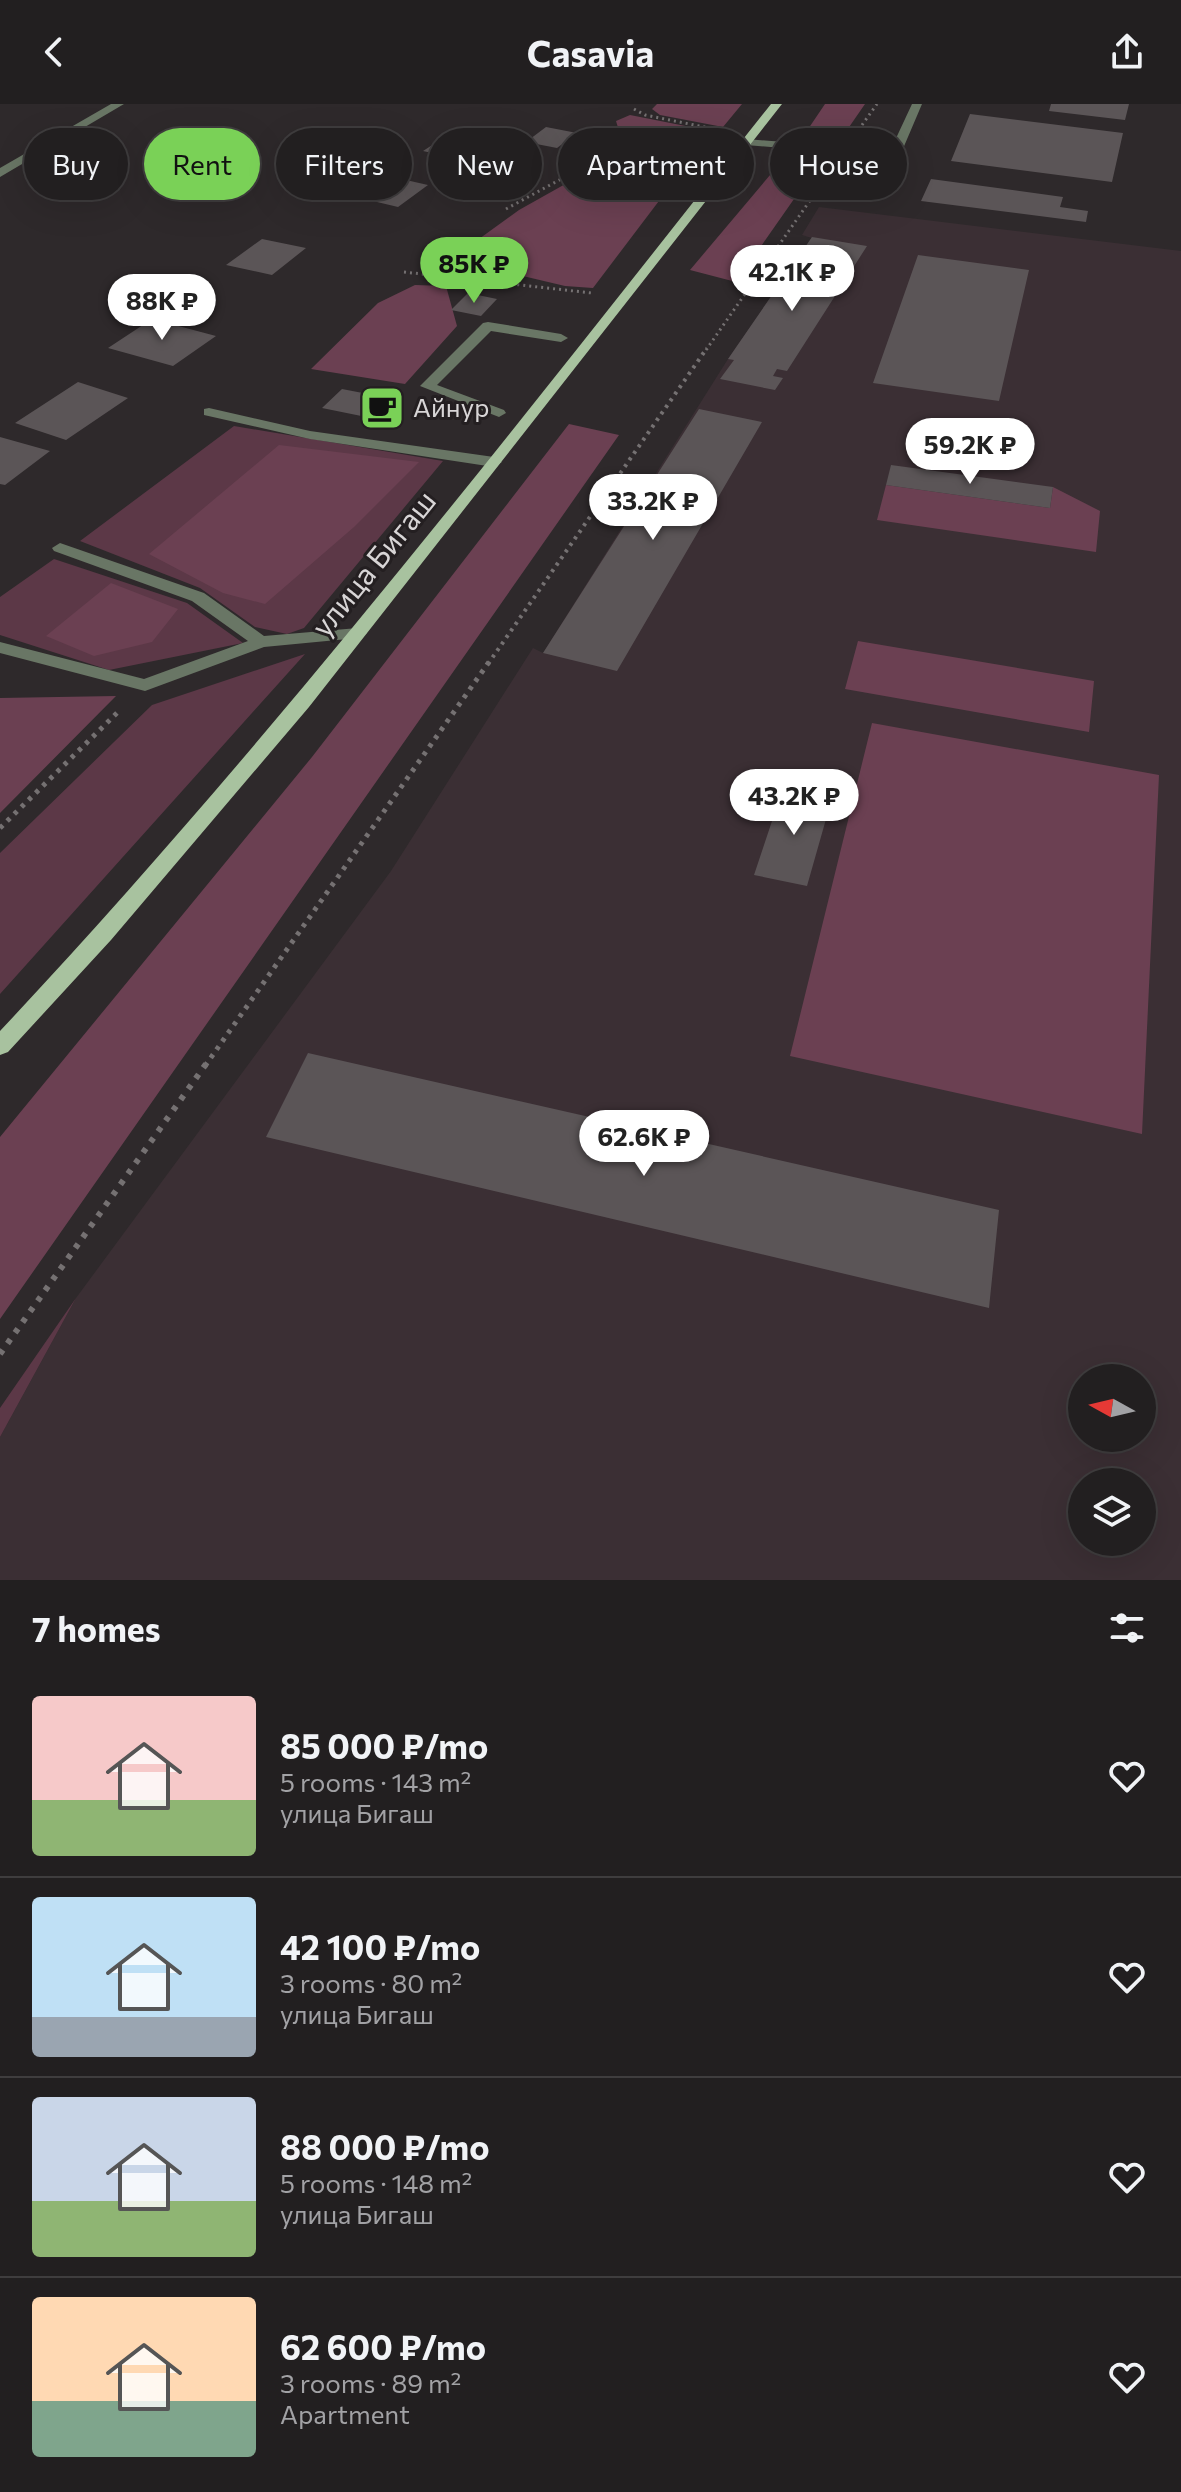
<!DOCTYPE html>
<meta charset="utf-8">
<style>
body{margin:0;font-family:Commissioner,sans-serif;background:#2a2729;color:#f1f3f6;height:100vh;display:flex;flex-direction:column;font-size:30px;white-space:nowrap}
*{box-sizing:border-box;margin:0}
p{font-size:26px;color:#a2a2a5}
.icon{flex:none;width:44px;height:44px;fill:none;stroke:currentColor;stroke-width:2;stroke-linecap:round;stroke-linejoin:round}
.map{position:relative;height:1476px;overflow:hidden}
.side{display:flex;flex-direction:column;background:#221f20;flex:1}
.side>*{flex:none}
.banner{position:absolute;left:24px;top:24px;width:1134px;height:72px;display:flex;gap:16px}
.needle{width:52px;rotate:278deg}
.tools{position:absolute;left:1068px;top:1260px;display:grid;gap:16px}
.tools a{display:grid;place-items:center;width:88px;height:88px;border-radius:50%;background:#221f20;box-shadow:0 8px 32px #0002,0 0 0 2px #3f3d3e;font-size:40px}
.price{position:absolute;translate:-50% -68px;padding:0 18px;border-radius:28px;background:#fff;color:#222;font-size:26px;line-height:52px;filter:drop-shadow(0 2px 4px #0008)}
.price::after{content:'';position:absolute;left:50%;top:48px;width:24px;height:18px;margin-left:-12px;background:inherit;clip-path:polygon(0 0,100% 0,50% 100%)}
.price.active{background:#7ad157;color:#111}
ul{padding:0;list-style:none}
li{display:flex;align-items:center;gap:24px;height:200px;padding:0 32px}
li+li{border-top:2px solid #3f3d3e}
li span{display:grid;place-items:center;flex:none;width:224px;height:160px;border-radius:8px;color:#555}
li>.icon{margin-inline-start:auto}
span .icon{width:96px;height:96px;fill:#fffc;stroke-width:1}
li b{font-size:34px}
h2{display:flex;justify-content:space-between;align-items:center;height:96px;padding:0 32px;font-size:34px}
.tag{padding:0 28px;border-radius:36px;background:#221f20;box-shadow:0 8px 32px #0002,0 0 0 2px #3f3d3e;font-size:28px;line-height:72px}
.tag.active{background:#7ad157;color:#111}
header{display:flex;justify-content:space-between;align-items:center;height:104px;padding:0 32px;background:#221f20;font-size:36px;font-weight:700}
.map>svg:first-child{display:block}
.built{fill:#3b2f34;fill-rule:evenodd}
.green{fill:#5c3847}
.forest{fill:#6b4052}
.building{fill:#5b5557}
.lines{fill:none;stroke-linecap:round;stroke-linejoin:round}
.path-far3{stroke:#757172;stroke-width:3;stroke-dasharray:2 4;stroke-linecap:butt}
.path-far2{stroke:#757172;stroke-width:4;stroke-dasharray:3 5;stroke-linecap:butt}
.path-far1{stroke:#757172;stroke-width:5;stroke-dasharray:4 6;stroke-linecap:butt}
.path{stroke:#757172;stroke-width:6;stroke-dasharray:5 8;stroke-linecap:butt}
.minor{fill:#697665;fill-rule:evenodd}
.major{fill:#a8c29f;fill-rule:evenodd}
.labels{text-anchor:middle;stroke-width:6;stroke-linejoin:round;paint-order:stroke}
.far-poi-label{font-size:26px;fill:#d8d5d6;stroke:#241f21;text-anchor:start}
.street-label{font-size:30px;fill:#d8d5d6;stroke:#241f21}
</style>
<header><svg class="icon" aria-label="back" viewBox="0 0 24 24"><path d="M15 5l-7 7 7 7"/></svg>Casavia<svg class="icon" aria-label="share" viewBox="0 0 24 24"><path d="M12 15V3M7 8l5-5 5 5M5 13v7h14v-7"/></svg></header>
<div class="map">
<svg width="1181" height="1476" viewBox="0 0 1181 1476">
<rect width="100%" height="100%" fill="#2e292b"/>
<path class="built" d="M819 103 1181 147V1476H0V1333L76 1194 391 767 533 544 543 549 728 255 812 134 802 131ZM1082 1274H1142V1334H1082ZM1082 1378H1142V1438H1082Z"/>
<path class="green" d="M234 322 443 357 304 524 287 530 255 523 200 484 80 437Z
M54 455 187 499 243 539 109 566 0 531V493Z
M305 550 0 890V749L152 601Z
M76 1194 0 1333V1304Z"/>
<path class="forest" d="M657 0H742L723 23 660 11 652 5Z
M825 0H865L836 42 800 37Z
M630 11 721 29 679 77 623 66 610 48 620 30 616 17Z
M786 52 822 55 736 178 690 166Z
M605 71 668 85 593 184 565 182 467 159 472 140 519 106 576 74Z
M415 181 446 182 457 222 405 280 311 265 378 199Z
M569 320 619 331 0 1215V1033L312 653Z
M279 341 419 358 354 423 265 500 223 489 149 450Z
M886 381 1050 404 1053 383 1100 407 1096 448 877 416Z
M111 479 178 505 152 538 94 552 46 532Z
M858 537 1094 577 1089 628 845 585Z
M116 592 0 709V594Z
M872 619 1159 671 1142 1030 790 952Z"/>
<path class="building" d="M1051 0H1129L1125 16 1049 7Z
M970 10 1123 29 1112 78 951 57Z
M546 23 577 29 557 44 526 38Z
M457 25 501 35 468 57 423 47Z
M362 66 428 81 398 103 331 87Z
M931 75 1063 93 1060 103 1088 107 1086 118 921 97Z
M812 133 867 142 787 267 777 265 773 272 783 274 775 286 720 275 734 256 728 255Z
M262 135 306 144 272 171 226 161Z
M918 151 1029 166 999 297 873 279Z
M468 189 497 195 481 212 451 206Z
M152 215 216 232 173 262 108 244Z
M78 278 128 294 66 336 15 319Z
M342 285 399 296 381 316 322 304Z
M699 305 762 318 617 567 543 549Z
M0 333 50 347 5 381 0 380Z
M891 361 1053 383 1050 404 886 381Z
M783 684 832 694 807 782 754 771Z
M308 949 999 1106 989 1204 266 1033Z"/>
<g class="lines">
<path class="path-far3" d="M634 5 645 11 719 26
M862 21 877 0
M585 62 596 35
M506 105 585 62 675 81
M404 168 592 189
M706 246 827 72"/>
<path class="path-far2" d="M488 560 707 244"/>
<path class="path-far1" d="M0 724 119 607
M205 962 489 558"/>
<path class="path" d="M0 1250 206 960"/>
<path class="minor" d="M111 0H124L0 73V64Z
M912 0H922L902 47 889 53 746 41 740 38 746 35 888 46 891 45Z
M488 218 561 230 568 234 561 238 491 227 437 281 504 306 506 309 499 313 420 282 483 219Z
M209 304 310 327 494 353 502 358 494 363 310 335 204 311V305Z
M60 439 204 489 264 532 358 524 367 529 358 534 264 543 145 587 0 549V538L144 575 248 537 192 497 54 447 52 444Z"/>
<path class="major" d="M771 0H782L309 603 111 836 8 948 0 951V927C276 633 521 315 771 0Z"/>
</g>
<defs>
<g id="cafe-square" transform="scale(2.3)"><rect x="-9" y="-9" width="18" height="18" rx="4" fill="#7ad157" stroke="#241f21"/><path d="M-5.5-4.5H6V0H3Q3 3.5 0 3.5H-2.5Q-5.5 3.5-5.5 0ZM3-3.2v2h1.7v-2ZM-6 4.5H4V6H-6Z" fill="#111"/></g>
</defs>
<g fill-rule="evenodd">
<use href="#cafe-square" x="382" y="304"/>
</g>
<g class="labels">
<g class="far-poi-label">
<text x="413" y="313">Айнур</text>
</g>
<g class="street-label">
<text transform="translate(374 460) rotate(-51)" y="10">улица Бигаш</text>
</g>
</g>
</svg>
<div class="tools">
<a><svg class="needle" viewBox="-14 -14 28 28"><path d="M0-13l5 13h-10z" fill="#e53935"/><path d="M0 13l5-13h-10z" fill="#a2a2a5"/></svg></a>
<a><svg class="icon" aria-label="layers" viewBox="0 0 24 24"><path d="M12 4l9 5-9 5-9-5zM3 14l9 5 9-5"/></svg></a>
</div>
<b class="price active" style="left:474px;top:201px">85K ₽</b>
<b class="price" style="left:792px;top:209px">42.1K ₽</b>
<b class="price" style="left:162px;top:238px">88K ₽</b>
<b class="price" style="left:970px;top:382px">59.2K ₽</b>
<b class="price" style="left:653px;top:438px">33.2K ₽</b>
<b class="price" style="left:794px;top:733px">43.2K ₽</b>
<b class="price" style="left:644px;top:1074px">62.6K ₽</b>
<div class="banner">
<a class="tag">Buy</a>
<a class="tag active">Rent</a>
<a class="tag">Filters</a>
<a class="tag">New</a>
<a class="tag">Apartment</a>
<a class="tag">House</a>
</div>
</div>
<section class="side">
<h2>7 homes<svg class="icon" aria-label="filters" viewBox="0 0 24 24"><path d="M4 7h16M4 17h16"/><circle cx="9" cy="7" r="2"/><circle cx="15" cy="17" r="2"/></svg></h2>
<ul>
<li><span style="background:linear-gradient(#f6c9c9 65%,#8fb573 0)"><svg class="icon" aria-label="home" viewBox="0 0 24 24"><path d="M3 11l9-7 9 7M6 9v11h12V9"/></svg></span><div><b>85 000 ₽/mo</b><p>5 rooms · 143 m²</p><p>улица Бигаш</p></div><svg class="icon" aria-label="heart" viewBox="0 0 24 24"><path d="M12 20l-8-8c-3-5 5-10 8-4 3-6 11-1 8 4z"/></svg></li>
<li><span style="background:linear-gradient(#bfe0f5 75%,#9aa5b1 0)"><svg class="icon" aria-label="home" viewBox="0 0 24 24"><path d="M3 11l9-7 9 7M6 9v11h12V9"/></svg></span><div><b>42 100 ₽/mo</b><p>3 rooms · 80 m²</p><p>улица Бигаш</p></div><svg class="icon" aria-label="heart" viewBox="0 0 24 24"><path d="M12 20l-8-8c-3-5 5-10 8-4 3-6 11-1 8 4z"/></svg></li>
<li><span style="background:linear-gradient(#c9d6e8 65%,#8fb573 0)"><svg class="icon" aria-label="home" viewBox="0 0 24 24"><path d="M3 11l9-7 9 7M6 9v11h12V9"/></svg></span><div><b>88 000 ₽/mo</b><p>5 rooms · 148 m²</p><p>улица Бигаш</p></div><svg class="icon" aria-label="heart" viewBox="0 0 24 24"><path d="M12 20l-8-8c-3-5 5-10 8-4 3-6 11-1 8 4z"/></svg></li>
<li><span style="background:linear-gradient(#ffd9b3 65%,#7fa58c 0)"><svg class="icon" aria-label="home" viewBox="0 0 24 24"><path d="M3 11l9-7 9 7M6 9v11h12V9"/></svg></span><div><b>62 600 ₽/mo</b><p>3 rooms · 89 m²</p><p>Apartment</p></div><svg class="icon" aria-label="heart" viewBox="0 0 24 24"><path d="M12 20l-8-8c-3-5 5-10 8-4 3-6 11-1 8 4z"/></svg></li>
</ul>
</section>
